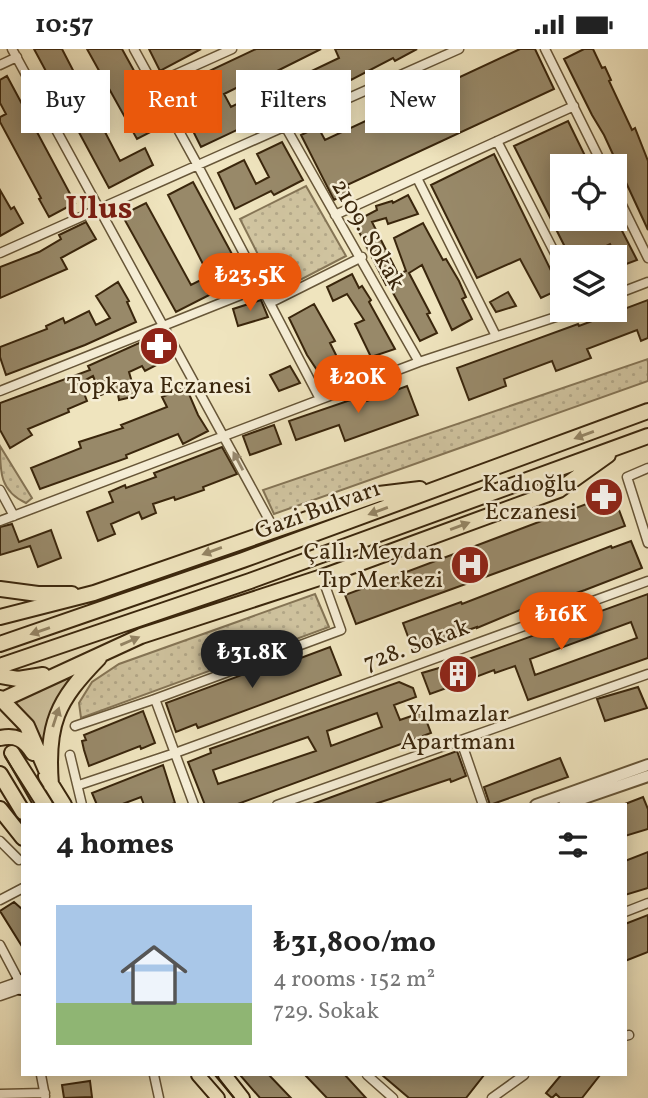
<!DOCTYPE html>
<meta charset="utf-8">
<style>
body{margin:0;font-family:Vollkorn,serif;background:#f2f2f2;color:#222;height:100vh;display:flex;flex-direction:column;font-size:26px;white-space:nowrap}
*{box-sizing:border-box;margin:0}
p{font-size:23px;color:#767676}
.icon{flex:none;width:38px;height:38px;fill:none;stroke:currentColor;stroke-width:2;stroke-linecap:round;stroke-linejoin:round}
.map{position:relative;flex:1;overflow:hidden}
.sheet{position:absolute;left:21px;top:754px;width:606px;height:273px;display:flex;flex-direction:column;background:#fff;border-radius:0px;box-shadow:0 4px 18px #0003}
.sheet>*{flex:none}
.top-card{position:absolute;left:21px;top:21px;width:607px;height:63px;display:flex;gap:14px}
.controls{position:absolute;left:550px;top:105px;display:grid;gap:14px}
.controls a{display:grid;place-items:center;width:77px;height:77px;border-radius:0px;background:#fff;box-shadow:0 4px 18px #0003;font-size:35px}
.price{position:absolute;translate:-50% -60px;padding:0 16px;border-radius:24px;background:#ea580c;color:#fff;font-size:23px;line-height:46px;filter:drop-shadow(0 2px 4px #0008)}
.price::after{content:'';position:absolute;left:50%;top:42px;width:21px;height:16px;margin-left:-10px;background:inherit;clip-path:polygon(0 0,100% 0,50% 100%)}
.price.selected{background:#222;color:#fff}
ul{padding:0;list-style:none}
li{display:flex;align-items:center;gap:21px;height:175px;padding:0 35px}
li+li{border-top:2px solid #e0e0e0}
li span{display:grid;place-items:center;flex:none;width:196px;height:140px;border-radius:0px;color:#555}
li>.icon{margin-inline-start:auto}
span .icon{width:84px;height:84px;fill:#fffc;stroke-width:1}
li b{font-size:30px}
h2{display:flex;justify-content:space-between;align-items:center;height:84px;padding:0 35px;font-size:30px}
.tag{padding:0 24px;border-radius:0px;background:#fff;box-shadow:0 4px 18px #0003;font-size:24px;line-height:63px}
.tag.selected{background:#ea580c;color:#fff}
.status{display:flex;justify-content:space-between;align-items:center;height:49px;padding:0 35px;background:#fff;direction:ltr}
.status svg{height:19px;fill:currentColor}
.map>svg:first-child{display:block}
.green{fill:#d0c4a0;stroke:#857556;stroke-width:2}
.park{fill:url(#park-dots);stroke:#857556;stroke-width:2}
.building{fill:#988969;stroke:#3a260c;stroke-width:2;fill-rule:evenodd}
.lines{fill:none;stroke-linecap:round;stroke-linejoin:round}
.minor-casing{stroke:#675638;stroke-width:11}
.tertiary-casing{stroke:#675638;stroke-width:14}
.secondary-casing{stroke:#3a260c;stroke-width:16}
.primary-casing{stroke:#3a260c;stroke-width:16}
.trunk-casing{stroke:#3a260c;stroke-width:18}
.minor{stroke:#f5edd5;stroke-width:8}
.tertiary{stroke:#f5edd5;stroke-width:10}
.secondary{stroke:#f5edd5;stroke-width:12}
.primary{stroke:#efe4be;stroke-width:12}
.trunk{stroke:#efe4be;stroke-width:14}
.tram{stroke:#3a260c;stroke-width:2}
.oneway{fill:#948565}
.oneway2{fill:#988a70}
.labels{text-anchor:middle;stroke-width:5;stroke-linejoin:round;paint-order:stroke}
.street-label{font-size:24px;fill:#3a260c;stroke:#f5edd5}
.poi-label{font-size:24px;fill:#3a260c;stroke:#f5edd5}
.district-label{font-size:32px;font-weight:bold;fill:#7a1f14;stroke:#f5edd5}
</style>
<div class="status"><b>10:57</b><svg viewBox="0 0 49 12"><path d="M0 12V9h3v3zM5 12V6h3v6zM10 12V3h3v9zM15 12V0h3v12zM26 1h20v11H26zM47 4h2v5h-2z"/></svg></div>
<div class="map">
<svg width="648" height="1049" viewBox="0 0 648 1049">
<defs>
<pattern id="park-dots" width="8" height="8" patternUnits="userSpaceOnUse" patternTransform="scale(1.75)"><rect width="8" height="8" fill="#d0c4a0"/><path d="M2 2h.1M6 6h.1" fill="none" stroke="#b3a889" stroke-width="1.8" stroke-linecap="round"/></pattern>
</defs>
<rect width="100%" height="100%" fill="#efe4be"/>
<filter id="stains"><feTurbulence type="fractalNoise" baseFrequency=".00286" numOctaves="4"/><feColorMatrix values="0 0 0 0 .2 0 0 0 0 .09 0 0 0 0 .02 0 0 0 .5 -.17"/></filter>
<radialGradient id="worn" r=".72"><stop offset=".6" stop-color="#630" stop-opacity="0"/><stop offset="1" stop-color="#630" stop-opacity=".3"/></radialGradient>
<path class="green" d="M75 624 56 654 45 699 35 676 15 654 17 649Z"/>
<path class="park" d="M306 137 346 207 277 243 240 170Z
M648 310V332L274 465 263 441Z
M0 397 32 449 26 454C0 442 0 423 0 397Z
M315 545 329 578 81 669 79 654 92 633 119 615Z"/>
<path class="building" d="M34 0H62L120 112 145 99 153 116 109 139Z
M87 0H122L164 76 137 90Z
M149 0H201L160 22Z
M256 0H321L267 27 274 40 339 9 335 0H417L395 12 393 9 351 31 349 28 201 98 191 78 215 66 208 52 181 64 169 41ZM250 32 257 45 231 58 224 45Z
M520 0H535L554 40 347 136 350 143 334 151 301 86 318 78 325 91Z
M584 0H593L602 19 605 18 611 31 609 32 632 81 635 79 648 112V181L604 86 592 66 564 10Z
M7 27 75 154 49 168 39 150 41 149 0 73V68L6 65 0 54V31Z
M568 72 590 117H562V175L572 170H616L637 211 621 217 610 195 594 203 596 208H567L562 199 565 198 514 97Z
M282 93 303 131 274 146 271 142 235 160 218 124 244 111 256 135 269 128 257 105Z
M494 105 560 240 541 249 520 210 477 229 431 136Z
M193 133 246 231 218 245 217 242 176 263 122 166 146 154 191 236 209 227 168 146Z
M0 141 11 160 14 158 23 174 0 187Z
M408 146 418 165 388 175 386 169 372 173 398 225 406 222 394 189 423 174 443 211 446 210 459 232 466 248 462 250 472 270 452 281 422 216 409 224 430 264 427 265 437 284 420 292 388 235 386 236 354 173 377 161 376 157 392 152 393 154Z
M86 173 96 190 61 209 67 220 0 249V218L39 203 61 190 59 186Z
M352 225 359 239 362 237 371 251 369 253 395 300 371 308 355 275 364 271 347 245 333 252 327 238Z
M118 233 129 252 127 253 136 273 85 296 6 326 0 308V298L47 280 46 277 63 269 65 274 89 262 96 276 110 269 96 247Z
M508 243 516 257 496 263 490 253Z
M261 251 268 268 238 277 233 260Z
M648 251V289L641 292 637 281 587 300 591 309 556 322 552 312 504 330 506 337 469 351 457 319 578 275 579 277Z
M314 255 335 292 330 294 343 320 321 327 307 306 289 269Z
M148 290 152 298 160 294 168 310 145 322 142 317 129 323 136 347 119 351 117 340 101 346 93 327 80 334 87 352 68 360 69 363 28 380 32 386 10 399 0 381V354L90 321 88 317Z
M290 317 300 334 279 342 270 326Z
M407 337 418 366 345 392 339 376 296 391 289 372 365 346 367 352Z
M186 338 198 366 208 382 183 395 178 385 126 406 127 409 40 440 31 419 81 399 79 393 123 379 121 376 167 358 162 348Z
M274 376 281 395 250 406 243 387Z
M222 398 237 425 203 438 204 441 175 451 174 448 153 455 156 464 142 470 139 463 111 475 115 485 98 492 87 463 113 453 109 443 125 436 126 439 156 428 154 424Z
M613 445 625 477 356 575 345 546Z
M12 475 19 493 51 481 61 509 38 518 30 497 0 506V478Z
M631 492 642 519 585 541 521 563 520 561 477 579V578L413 600 410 593 403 574 461 553 462 555 611 497 612 499Z
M648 545V609L528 651 515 617 495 624 494 621 470 630 471 633 453 640 452 637 430 645 422 624 463 612ZM631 573 637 589 535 626 530 610Z
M330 598 341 626 198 679 196 675 176 683 166 654 288 609 290 613Z
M399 633 413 639 416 648 394 656 400 671 423 663 431 684 235 756H205L188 713 211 704 210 700ZM377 664 382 678 331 697 327 682ZM308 688 316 702 218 735 213 721Z
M638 638 647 659 605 672 597 650Z
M143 662 155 694 141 700 140 697 89 717 84 701 82 692 86 691 84 686Z
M457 702 466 727 451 733 450 730 372 756H310Z
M560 709 568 728 490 756 484 738Z
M163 716 175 754 169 756H144L141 748 120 756H97L92 744Z
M643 748 648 760V780L625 787V755Z
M648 803V839L625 846V812Z
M14 853 23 861V899L0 862Z
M648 866V903L625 912V875Z
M240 1026H269L291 1049H260Z
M305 1026H345L366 1049H327Z
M382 1026H484L466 1049H409Z
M561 1026H600L582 1049H560L556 1045 552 1049 546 1044Z
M90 1032 92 1048 64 1049 62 1036Z"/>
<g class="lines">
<g class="minor-casing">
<path id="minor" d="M12 0 274 480
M134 0 197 115 320 350
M545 0 603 117
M0 16 17 8
M152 36 232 0
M285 77 419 313
M497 92 562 218
M417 129 496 287
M614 140 648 209
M335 166 574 57
M0 204 459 0
M614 246 648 233
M270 254 362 208
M0 342 261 238
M648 419 627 428 648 494
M0 441 14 467
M0 472 419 313 577 261
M75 677 155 650
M461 692 483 756
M70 706 82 756
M79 736 175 704 648 532
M194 756 155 650 341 581 322 528
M277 756 648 625
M0 792 19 811
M0 851 23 839
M625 863 648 854
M0 896 19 932
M0 939 23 931
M0 947 23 939
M625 987 629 986
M41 1026 45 1047
M154 1026 159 1049
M367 1026 393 1049
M0 1045 45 1044
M492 1049 524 1026"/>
</g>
<g class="tertiary-casing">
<path id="tertiary" d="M536 756 648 716
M564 756 648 727"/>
</g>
<g class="secondary-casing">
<path id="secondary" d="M19 932 21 939"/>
</g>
<g class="primary-casing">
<path id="primary" d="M198 1026 218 1049
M225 1026 243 1049"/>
</g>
<g class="trunk-casing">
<path id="trunk" d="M0 540 38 545H72
M0 568 94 544 379 445 420 440
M0 595 243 511 648 362
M0 617 250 532 648 387
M0 627 18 630 43 626
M0 649 27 677 46 721
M0 652 141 587 322 528 559 441 608 406
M0 689C16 686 24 690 33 704
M12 704 45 756
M0 725 23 763
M46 727 64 756
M51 736C46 675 57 652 99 609
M0 760 23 789"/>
</g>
<use href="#minor" class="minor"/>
<use href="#tertiary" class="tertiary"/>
<use href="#secondary" class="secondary"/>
<use href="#primary" class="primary"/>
<use href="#trunk" class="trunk"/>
<path class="tram" d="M5 707 33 756
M215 1026 234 1049"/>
</g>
<defs><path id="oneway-solid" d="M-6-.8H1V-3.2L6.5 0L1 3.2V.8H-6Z" transform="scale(1.75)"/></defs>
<g class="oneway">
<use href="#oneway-solid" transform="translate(584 386) rotate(160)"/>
<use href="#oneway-solid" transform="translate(378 462) rotate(160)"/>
<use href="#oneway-solid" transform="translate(460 477) rotate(-20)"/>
<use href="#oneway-solid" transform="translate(212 502) rotate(160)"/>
<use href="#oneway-solid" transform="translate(40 582) rotate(161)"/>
<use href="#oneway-solid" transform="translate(130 592) rotate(-23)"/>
<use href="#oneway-solid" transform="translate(56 668) rotate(-72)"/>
</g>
<use class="oneway2" href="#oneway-solid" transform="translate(238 412) rotate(-118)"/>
<defs>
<g id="pharmacy-disc" transform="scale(2.0125)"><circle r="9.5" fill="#8f2418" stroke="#f5edd5"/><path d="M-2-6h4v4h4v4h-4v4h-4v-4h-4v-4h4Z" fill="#fff"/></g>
<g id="hospital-disc" transform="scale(2.0125)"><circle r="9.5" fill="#8f2418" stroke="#f5edd5"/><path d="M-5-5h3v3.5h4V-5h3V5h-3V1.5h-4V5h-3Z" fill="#fff"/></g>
<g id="building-disc" transform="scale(2.0125)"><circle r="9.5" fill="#8f2418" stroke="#f5edd5"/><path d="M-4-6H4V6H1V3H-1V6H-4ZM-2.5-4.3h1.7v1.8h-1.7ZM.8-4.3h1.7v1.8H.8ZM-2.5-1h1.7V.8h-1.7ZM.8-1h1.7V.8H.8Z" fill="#fff"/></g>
</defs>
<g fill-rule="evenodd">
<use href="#pharmacy-disc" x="159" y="297"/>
<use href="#pharmacy-disc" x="604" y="448"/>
<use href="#hospital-disc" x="470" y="516"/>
<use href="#building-disc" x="458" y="625"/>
</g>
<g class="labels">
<g class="street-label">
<text transform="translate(369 185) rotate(60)" y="8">2109. Sokak</text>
<text transform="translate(317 460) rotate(-20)" y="8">Gazi Bulvarı</text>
<text transform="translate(416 595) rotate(-20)" y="8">728. Sokak</text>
</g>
<g class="poi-label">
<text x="159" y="344">Topkaya Eczanesi</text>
<text x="577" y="442" text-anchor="end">Kadıoğlu<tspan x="577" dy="28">Eczanesi</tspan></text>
<text x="443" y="510" text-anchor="end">Çallı Meydan<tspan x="443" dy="28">Tıp Merkezi</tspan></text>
<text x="458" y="672">Yılmazlar<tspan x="458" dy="28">Apartmanı</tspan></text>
</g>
<g class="district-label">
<text x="99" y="169">Ulus</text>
</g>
</g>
<rect width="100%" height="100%" filter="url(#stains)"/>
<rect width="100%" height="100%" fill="url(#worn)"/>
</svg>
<div class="controls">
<a><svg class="icon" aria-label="locate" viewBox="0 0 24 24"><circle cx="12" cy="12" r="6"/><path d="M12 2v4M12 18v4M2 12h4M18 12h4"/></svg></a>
<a><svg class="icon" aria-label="layers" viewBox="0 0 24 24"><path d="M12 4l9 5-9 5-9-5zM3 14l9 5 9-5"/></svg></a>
</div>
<b class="price" style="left:250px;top:264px">₺23.5K</b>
<b class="price" style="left:358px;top:366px">₺20K</b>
<b class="price" style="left:561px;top:603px">₺16K</b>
<b class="price selected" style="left:252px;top:641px">₺31.8K</b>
<div class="top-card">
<a class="tag">Buy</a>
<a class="tag selected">Rent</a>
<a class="tag">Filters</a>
<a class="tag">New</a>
</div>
<section class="sheet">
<h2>4 homes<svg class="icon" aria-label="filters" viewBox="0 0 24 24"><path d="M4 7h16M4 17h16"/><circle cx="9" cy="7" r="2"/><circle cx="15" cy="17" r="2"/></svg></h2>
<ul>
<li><span style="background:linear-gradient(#a9c7e8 70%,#8fb573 0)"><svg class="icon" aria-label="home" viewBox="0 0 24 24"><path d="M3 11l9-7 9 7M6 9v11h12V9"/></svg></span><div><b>₺31,800/mo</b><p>4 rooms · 152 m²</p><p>729. Sokak</p></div></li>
</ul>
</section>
</div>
